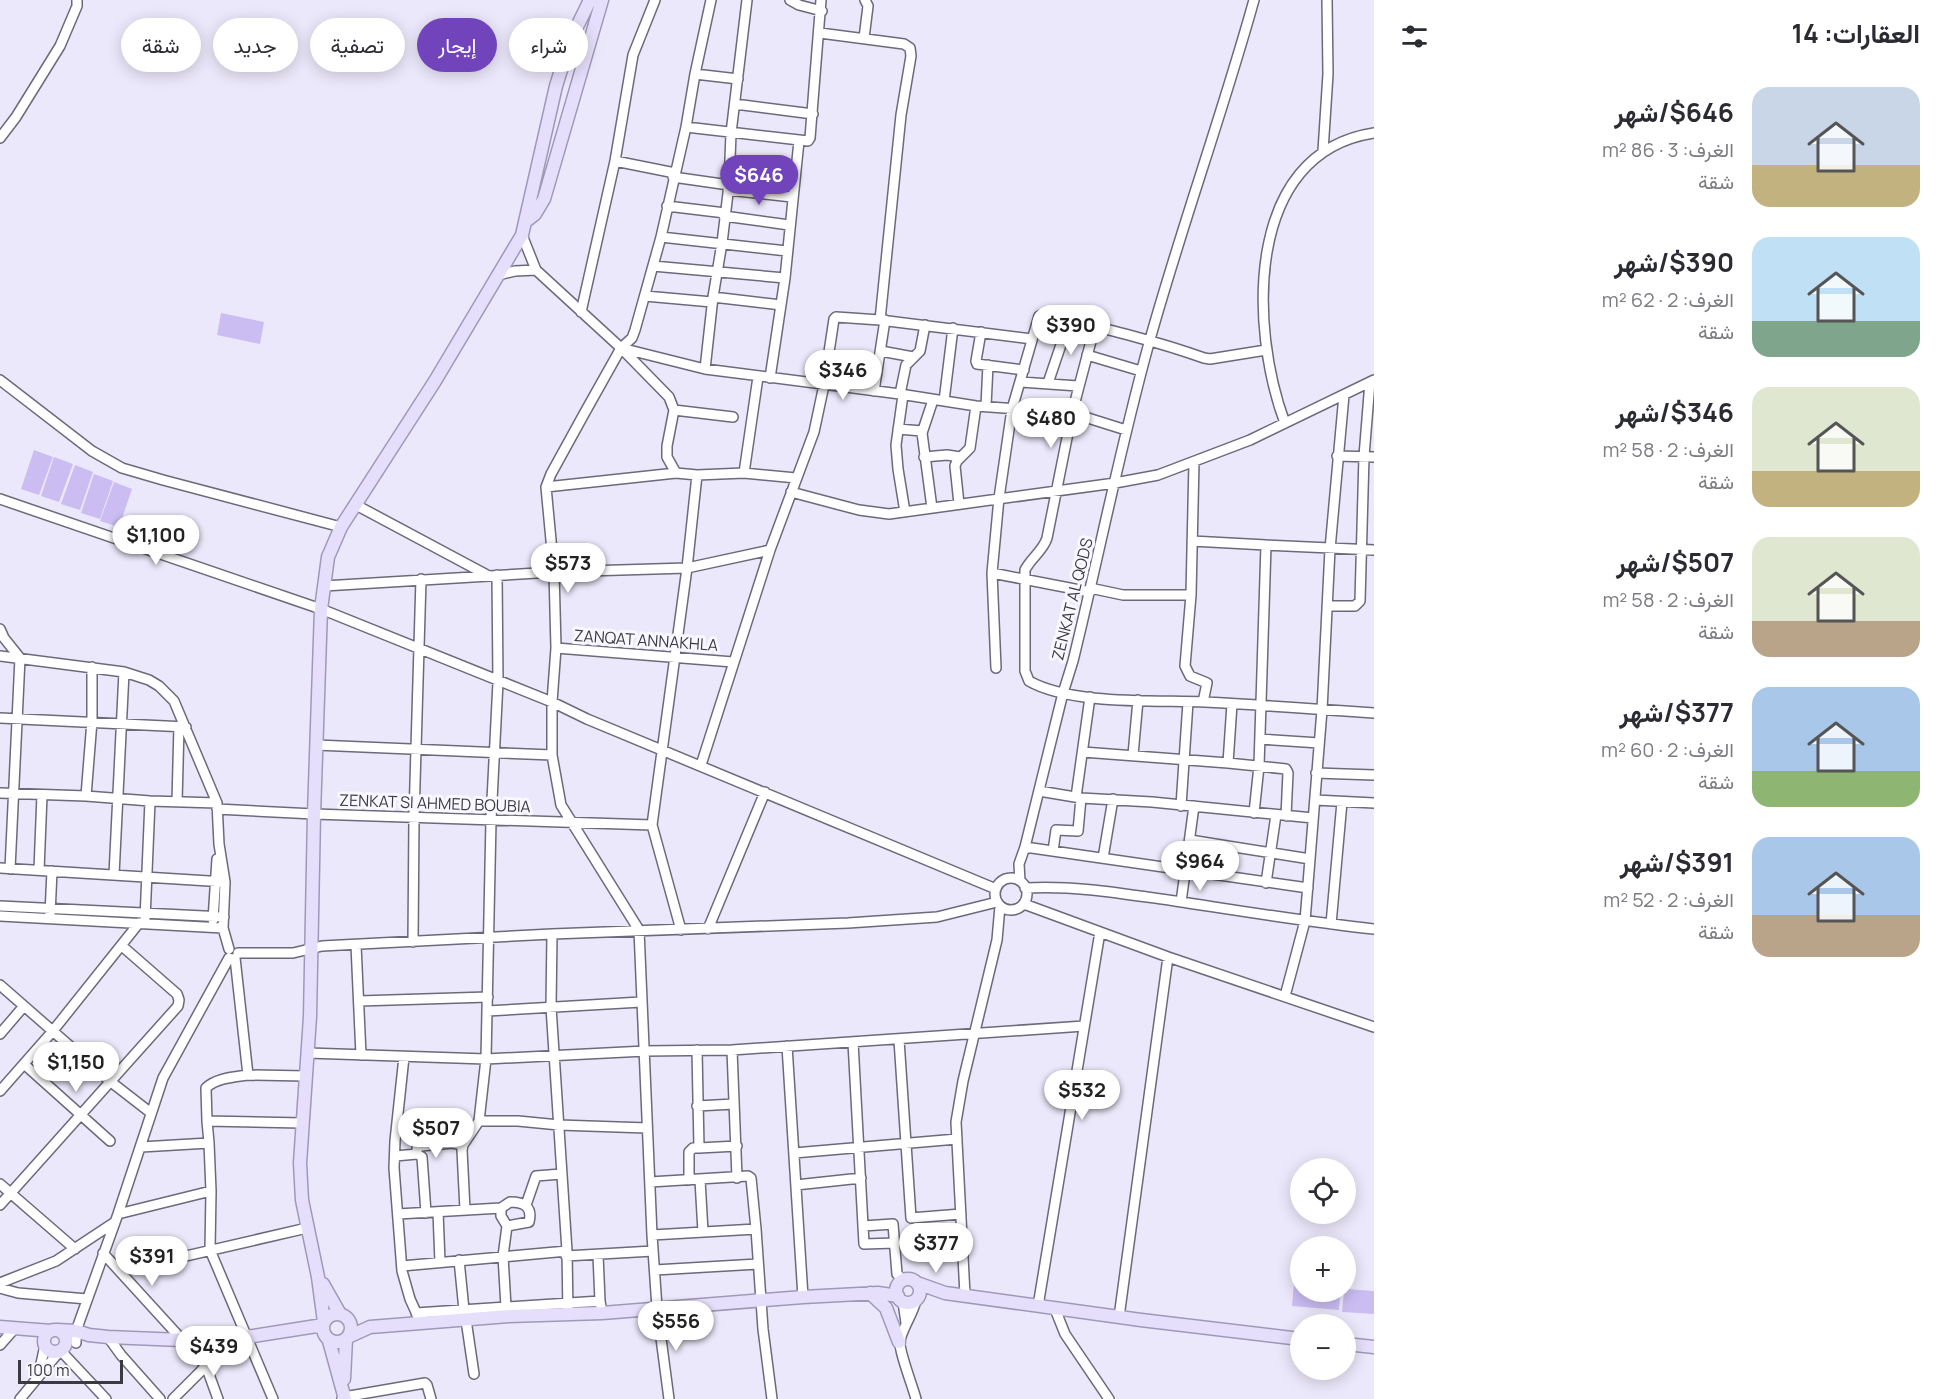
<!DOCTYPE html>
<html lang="ar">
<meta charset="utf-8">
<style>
body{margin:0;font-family:Manrope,Vazirmatn,sans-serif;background:#f2f2f3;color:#2b2b33;direction:rtl;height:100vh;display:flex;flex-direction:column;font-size:22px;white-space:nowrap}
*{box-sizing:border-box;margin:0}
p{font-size:20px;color:#7c7c81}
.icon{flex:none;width:33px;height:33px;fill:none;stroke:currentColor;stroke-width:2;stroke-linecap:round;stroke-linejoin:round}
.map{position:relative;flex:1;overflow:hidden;direction:ltr}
.details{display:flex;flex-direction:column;background:#fff;width:570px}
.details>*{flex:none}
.top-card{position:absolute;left:18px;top:18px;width:570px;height:54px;direction:rtl;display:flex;gap:12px}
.fabs{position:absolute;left:1290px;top:1158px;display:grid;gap:12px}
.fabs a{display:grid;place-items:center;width:66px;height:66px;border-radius:50%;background:#fff;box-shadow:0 3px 15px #0003;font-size:30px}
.scale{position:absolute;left:18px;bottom:15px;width:105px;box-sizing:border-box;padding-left:6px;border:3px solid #3b3a41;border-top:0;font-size:16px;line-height:21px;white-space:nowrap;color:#3b3a41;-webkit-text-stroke:4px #f9f7ff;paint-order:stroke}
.price{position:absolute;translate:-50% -51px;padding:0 14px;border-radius:21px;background:#fff;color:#222;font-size:20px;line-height:39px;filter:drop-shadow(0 2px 3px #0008)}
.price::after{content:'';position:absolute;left:50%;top:36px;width:18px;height:14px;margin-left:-9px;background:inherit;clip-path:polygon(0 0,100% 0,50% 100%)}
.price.current{background:#7144bc;color:#fff}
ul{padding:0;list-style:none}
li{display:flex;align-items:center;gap:18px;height:150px;padding:0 24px}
li span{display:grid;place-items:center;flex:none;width:168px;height:120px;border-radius:18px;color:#555}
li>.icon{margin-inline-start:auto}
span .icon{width:72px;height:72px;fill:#fffc;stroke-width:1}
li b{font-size:26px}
h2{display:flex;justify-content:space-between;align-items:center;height:72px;padding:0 24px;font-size:26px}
.chip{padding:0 21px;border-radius:27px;background:#fff;box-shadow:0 3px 15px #0003;font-size:21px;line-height:54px}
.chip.current{background:#7144bc;color:#fff}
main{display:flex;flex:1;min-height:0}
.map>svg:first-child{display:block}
.green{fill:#cbbdf2}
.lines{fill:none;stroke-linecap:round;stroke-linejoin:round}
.minor-casing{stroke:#6d697a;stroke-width:12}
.major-casing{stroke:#a098b9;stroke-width:15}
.minor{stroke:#fff;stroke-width:9}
.major{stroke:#e6dffb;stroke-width:12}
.labels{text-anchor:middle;stroke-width:6;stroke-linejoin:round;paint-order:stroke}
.street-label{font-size:16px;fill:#3b3a41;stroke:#f9f7ff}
</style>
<main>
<section class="details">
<h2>العقارات: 14<svg class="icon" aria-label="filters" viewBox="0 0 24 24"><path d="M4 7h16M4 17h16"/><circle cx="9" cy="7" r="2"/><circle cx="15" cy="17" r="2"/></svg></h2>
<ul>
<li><span style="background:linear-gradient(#c9d6e8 65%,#c2b280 0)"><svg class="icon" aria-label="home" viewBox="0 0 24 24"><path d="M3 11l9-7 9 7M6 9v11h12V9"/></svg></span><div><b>$646/شهر</b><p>الغرف: 3 · 86 m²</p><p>شقة</p></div></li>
<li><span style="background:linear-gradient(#bfe0f5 70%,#7fa58c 0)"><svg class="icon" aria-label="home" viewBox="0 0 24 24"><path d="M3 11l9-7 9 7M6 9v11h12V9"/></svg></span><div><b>$390/شهر</b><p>الغرف: 2 · 62 m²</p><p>شقة</p></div></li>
<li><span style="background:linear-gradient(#dfe7d0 70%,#c2b280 0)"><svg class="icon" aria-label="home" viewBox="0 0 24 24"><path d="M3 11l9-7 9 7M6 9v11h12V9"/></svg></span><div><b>$346/شهر</b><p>الغرف: 2 · 58 m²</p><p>شقة</p></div></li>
<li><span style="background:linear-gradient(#dfe7d0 70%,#b9a48a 0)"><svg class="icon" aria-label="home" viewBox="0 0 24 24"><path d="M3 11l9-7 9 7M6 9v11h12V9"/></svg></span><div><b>$507/شهر</b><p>الغرف: 2 · 58 m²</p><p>شقة</p></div></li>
<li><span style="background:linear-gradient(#a9c7e8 70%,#8fb573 0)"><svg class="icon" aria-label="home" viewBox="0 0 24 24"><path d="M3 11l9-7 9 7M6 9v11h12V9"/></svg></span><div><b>$377/شهر</b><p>الغرف: 2 · 60 m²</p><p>شقة</p></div></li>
<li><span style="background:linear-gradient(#a9c7e8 65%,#b9a48a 0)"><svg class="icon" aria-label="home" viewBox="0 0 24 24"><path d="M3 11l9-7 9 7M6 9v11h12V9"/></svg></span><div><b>$391/شهر</b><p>الغرف: 2 · 52 m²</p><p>شقة</p></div></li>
</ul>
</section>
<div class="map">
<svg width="1374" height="1399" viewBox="0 0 1374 1399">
<rect width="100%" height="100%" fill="#ece8fb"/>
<path class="green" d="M221 313 264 322 260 344 217 335Z
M34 450 53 457 39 495 21 489Z
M54 457 73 464 59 502 41 496Z
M75 465 93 472 80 510 61 504Z
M94 474 113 481 100 519 81 513Z
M114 482 132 489 119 527 100 521Z
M1294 1283 1300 1284V1292H1340L1339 1310 1292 1306Z
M1346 1289 1374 1291V1314L1342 1312 1344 1292H1346Z"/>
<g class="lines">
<g class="minor-casing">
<path id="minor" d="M790 0 799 5 822 11
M820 33 904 44 910 48 911 56 901 115 880 320
M864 38 868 6 865 0
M695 74 738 79
M735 104 813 114
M686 127 808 141 810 138 821 0
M0 138 16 117 60 46 77 6V0
M1323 151 1328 74 1327 0
M615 161 675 173
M673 177 729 185
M728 190 792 197
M667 206 725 213
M724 216 789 225
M522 235 536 270 621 348 669 397 674 410 667 446V457L676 473 697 475 687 568 652 825 681 930
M661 237 787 251
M653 266 785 278
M498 275 515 271 536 270
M645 296 712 302
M713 297 781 305
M581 312 615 161 633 55 655 0
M1095 326 1072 413 1047 538C1043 551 1031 558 1025 570V671L1029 681C1071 705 1157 700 1205 702 1261 705 1318 709 1374 713
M981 332 976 361 977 364 1024 370
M621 348 705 369 900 394 976 406 1072 413 1126 430
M881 351 913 357
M1087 355 1141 371
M705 369 713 297 722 243 729 185 731 133 747 0
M770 378 785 278 799 141
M0 380 92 451 122 468 163 480 341 527
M1021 382 1078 386
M1048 383 1069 321
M874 391 885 320
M900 394 906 365 920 351 925 325
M903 395 896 445 898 469 905 512
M944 401 953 328
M986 406 988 365
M674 410 733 417
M1285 423C1250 330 1243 153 1374 133
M898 429 922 431
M1337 456 1374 457
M924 457 947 455 960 457
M1194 462 1191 595 1185 666 1190 676 1207 683 1203 702
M744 473 758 377
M697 475 744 473 796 478
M546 487 676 473
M791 492 859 510 889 514 1115 483 1158 475 1250 440 1374 380
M0 499 321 609 552 702 587 719 996 889
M959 504 955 466 957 461 970 448 976 406
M356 505 487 575
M932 508 922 433 933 400
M1192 541 1266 545
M992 573 1090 592
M324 586 554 572 687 568 770 550
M1090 588 1123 595H1191
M1327 606H1355L1360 601 1364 456 1370 382
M0 629 4 638 20 658 10 869
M556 648 733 662
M0 656 124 672 149 680 159 686 174 701 217 803 219 844 225 882 223 928 229 949
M996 668 992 573 999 498 1012 409 1039 316 1043 314C1097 327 1151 339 1204 358L1210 359 1266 350
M0 718 186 727
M1260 739 1319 743
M316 745 552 755
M1083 752 1228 763 1286 769 1288 773 1286 816
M1133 755 1138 700
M1228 763 1232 704
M701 765 770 550 814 432 824 385 834 319 836 317 880 320 1032 339
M1316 773 1374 775
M1039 791 1081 798 1152 802 1313 818
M0 793 86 796 150 801 217 803
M86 796 92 721V667
M1076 797 1090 697
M1315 800 1374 803
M177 802 179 726
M1181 806 1188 702
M217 809 314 814 652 825
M1254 813 1259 766 1266 545 1374 550
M1190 840 1310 859
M1025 847 1308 888
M1053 851 1056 830 1078 831 1081 798
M1103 858 1113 799
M0 868 225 882
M39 870 42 795
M114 875 124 672
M995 894a16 16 0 1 1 32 0a16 16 0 1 1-32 0Z
M1020 881 1019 864 1025 847 1063 693 1073 661C1099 555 1120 448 1149 343 1181 228 1222 115 1254 0
M1266 883 1276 815
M1025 888C1075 885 1125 894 1175 901 1241 911 1307 922 1374 929
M1181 902 1194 806
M1024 904 1168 957 1374 1027
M0 906 224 917
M50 914 52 871
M0 916 223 928
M145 919 150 801
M213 920 217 859
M1331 924 1342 802
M708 929 765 792
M552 934 551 1007 567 1251 568 1314
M413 942 414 817 421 579
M356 945 361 1055
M238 953H293L322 946 552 934 848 923 937 917 997 902
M235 958 248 1075 306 1076
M0 985 111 1082 151 1113
M1285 996 1305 921 1322 710 1330 549 1344 395
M359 1001 488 997
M487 1011 641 1002
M0 1034 24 1006
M899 1040 911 1218 961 1214
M853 1042 863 1226 893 1224 897 1274 903 1280
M787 1046 803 1297
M732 1050 737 1178
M308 1053 486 1059 645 1051 732 1050 1084 1026
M404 1057 395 1141 394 1168 402 1271 410 1299 421 1323
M24 1064 110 1141
M248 1075C234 1077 216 1078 206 1088L207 1121 302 1123
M0 1091 52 1032 139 923
M697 1106 734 1104
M479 1121H518L559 1125 647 1128
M209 1143 211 1191 210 1250 273 1399
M141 1147 209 1143 207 1121
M699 1148 737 1146
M794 1153 957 1139
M417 1154V1148L421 1146 452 1143 463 1145
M395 1156 417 1154 422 1157 426 1213
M689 1180V1152L693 1148H699L697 1050
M700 1180 703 1232
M650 1182 748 1176 751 1178 756 1229 763 1329 772 1399
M0 1184 75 1249
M796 1185 861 1178
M0 1205 178 1006 179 1000 177 994 122 946
M526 1205 536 1176 561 1174
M501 1208V1216L507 1226 503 1256 506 1307 508 1313
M465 1210 462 1150 463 1145 479 1121 486 1059 491 820 498 682 497 575
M438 1212 440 1262
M118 1214 211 1191
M398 1214 501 1208 510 1202C523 1202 533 1206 529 1222L507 1226
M863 1226 864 1244 895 1243
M652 1235 756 1229
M103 1253 206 1366 218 1399
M598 1255 600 1301
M566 1256 653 1251
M459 1260 464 1310
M402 1266 567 1251
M655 1270 758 1264
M121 1271 307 1228
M0 1283 56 1261 115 1222
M0 1288 18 1293 87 1299
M965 1295 956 1122 963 1081 997 940 1000 906
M916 1300C913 1314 904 1325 900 1340 898 1349 913 1387 916 1399
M903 1302 906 1323
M1038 1306 1100 932
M1055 1309 1065 1334 1109 1399
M416 1313 600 1301 602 1313
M1119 1317 1168 957
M466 1320 474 1374
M108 1337 121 1355 160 1399
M76 1343V1331L118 1214 163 1078 229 958
M0 1345 15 1328
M61 1351 106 1399
M39 1373 45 1345
M20 1399 59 1352
M173 1399 206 1366 240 1338
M342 1399 344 1397 425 1383 427 1385 431 1399
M669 1399 657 1308 652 1235 639 930 561 805 552 755V702L556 648 554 572 546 487 551 474 584 414 621 348 632 338 635 330 661 237 686 127 695 74 711 0"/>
</g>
<g class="major-casing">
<path id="major" d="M526 221 535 214 544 199 602 0
M896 1291a12 12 0 1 1 24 0a12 12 0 1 1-24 0Z
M917 1283 945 1293 1141 1320 1300 1339
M323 1284 340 1314
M870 1293 886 1308 899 1342
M323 1328a14 14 0 1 1 28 0a14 14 0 1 1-28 0Z
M324 1322 318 1277 302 1200 300 1163 310 1017 314 814 321 609 328 557 341 527 435 381 522 235 556 86 570 41 590 0
M0 1327 51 1331
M44 1341a11 11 0 1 1 22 0a11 11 0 1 1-22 0Z
M57 1330 76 1331 89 1335 108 1337 181 1340 240 1338 323 1325
M348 1337 370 1327 509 1316 602 1313 803 1297 878 1293 898 1296
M329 1341 345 1399
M1346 1344 1374 1347
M344 1379 346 1339"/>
</g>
<use href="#minor" class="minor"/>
<use href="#major" class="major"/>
</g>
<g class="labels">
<g class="street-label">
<text transform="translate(1072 599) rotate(-76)" y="6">ZENKAT AL QODS</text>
<text transform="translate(646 640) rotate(4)" y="6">ZANQAT ANNAKHLA</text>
<text transform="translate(435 803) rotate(2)" y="6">ZENKAT SI AHMED BOUBIA</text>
</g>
</g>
</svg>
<div class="fabs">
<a><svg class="icon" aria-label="locate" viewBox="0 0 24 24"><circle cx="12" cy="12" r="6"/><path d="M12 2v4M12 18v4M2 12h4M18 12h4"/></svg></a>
<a>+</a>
<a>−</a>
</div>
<div class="scale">100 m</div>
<b class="price current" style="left:759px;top:206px">$646</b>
<b class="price" style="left:1071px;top:356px">$390</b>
<b class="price" style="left:843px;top:401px">$346</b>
<b class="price" style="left:1051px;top:449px">$480</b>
<b class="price" style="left:156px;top:566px">$1,100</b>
<b class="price" style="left:568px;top:594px">$573</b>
<b class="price" style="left:1200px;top:892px">$964</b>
<b class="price" style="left:76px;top:1093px">$1,150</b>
<b class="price" style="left:1082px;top:1121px">$532</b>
<b class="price" style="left:436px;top:1159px">$507</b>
<b class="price" style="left:936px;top:1274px">$377</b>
<b class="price" style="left:152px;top:1287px">$391</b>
<b class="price" style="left:676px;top:1352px">$556</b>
<b class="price" style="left:214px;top:1377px">$439</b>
<div class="top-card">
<a class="chip">شراء</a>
<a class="chip current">إيجار</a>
<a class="chip">تصفية</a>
<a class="chip">جديد</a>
<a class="chip">شقة</a>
</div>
</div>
</main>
